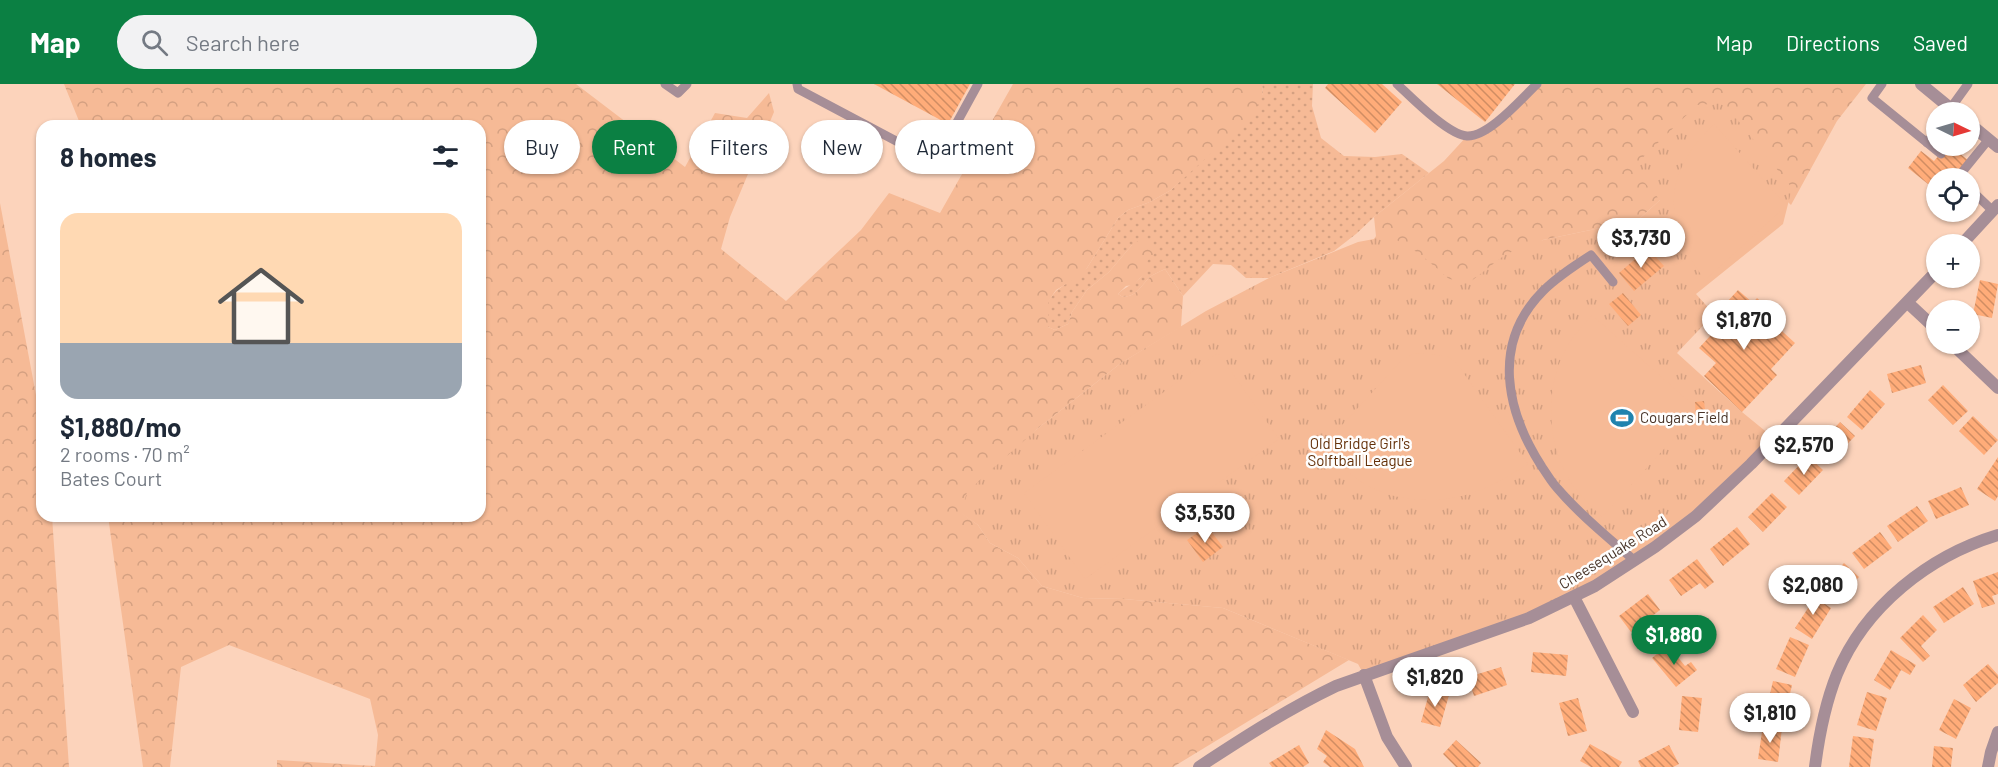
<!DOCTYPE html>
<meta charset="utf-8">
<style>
body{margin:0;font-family:Barlow,sans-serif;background:#f2f2f3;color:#1f2937;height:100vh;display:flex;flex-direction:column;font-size:22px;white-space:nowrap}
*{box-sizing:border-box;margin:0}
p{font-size:20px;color:#747a83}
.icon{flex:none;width:33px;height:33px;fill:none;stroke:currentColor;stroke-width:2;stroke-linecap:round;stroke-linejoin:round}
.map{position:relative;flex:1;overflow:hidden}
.drawer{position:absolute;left:36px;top:36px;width:450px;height:402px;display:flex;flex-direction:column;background:#fff;border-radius:18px;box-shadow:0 2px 4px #0004}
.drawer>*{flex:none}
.top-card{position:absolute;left:504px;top:36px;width:570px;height:54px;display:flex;gap:12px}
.needle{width:39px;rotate:95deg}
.fabs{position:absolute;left:1926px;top:18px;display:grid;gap:12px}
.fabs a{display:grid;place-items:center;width:54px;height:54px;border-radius:50%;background:#fff;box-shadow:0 2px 4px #0004;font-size:30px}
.price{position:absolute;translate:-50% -51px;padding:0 14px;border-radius:21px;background:#fff;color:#222;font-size:20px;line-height:39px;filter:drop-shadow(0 2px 3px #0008)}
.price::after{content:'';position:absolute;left:50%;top:36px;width:18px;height:14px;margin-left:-9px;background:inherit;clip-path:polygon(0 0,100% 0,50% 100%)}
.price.current{background:#0b8043;color:#fff}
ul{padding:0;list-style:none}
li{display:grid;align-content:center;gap:12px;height:318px;padding:0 24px}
li span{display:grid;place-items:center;height:186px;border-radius:18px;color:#555}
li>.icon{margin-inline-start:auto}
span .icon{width:108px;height:108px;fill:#fffc;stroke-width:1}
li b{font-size:26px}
h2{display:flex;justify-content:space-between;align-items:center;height:72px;padding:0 24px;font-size:26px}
.tag{padding:0 21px;border-radius:27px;background:#fff;box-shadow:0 2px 4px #0004;font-size:21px;line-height:54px}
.tag.current{background:#0b8043;color:#fff}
header{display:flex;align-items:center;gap:36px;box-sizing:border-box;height:84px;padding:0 30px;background:#0b8043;color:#fff}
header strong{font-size:28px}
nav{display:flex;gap:33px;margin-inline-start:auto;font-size:21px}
.search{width:420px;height:54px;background:#f2f2f3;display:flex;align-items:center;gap:15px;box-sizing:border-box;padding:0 21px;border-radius:33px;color:#747a83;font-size:22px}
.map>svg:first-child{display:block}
.grass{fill:url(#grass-dots)}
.forest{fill:url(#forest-crowns)}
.park{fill:url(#park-tufts)}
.garden{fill:#f6ba96}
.building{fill:url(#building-back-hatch)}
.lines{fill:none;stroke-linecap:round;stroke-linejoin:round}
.service{stroke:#a68e97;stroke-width:9}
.minor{stroke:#a68e97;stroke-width:12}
.tertiary{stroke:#a68e97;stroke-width:12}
.labels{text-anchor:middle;stroke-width:5;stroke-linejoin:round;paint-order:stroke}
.poi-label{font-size:15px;fill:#473327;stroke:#fefefe;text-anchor:start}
.park-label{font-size:15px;fill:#643008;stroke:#fefefe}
.street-label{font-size:15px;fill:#473327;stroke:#fefefe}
</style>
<header>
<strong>Map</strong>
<div class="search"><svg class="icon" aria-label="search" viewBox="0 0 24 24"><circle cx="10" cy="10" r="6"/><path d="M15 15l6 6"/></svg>Search here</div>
<nav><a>Map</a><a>Directions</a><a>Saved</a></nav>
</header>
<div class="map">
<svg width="1998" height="683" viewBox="0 0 1998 683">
<defs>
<pattern id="grass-dots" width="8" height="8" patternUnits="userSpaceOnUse" patternTransform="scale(1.5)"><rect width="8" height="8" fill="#f6ba96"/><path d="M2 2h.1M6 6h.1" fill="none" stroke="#d4a081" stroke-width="1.8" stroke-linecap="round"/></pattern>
<pattern id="forest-crowns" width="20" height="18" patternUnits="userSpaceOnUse" patternTransform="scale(1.5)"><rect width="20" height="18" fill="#f6ba96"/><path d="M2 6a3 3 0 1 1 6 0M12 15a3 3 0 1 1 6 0" fill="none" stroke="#d4a081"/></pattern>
<pattern id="park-tufts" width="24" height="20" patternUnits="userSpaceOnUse" patternTransform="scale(1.5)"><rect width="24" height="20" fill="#f6ba96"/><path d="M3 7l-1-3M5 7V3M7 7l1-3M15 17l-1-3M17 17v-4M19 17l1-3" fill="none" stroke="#d4a081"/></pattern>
<pattern id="building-back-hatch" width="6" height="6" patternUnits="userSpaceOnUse" patternTransform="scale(1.5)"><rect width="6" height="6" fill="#ffac79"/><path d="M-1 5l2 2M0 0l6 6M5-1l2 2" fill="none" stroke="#d08d63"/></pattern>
</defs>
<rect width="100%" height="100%" fill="#fcd3bb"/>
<path class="grass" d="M1262 0H1313L1312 22 1321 54 1344 72 1375 73 1402 70 1429 89 1374 133 1356 150 1334 167 1269 194H1246L1231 181 1213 180 1183 212 1165 185C1159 188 1151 191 1147 196 1139 205 1136 212 1123 213L1118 210C1130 198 1145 199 1146 178L1132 161 1109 188 1087 206 1072 228 1068 240 1055 246 1048 243V217L1056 207 1087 184 1118 134 1128 126 1150 118 1171 106 1208 70 1263 10Z"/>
<path class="forest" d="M64 0H576L685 83 715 29 747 34 769 9 774 28 730 133 721 165 786 217 861 146 889 109 940 129 1013 0H1262L1263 10 1251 33 1171 106 1150 118 1128 126 1118 134 1087 184 1078 193 1056 206 1048 218V243L1055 246 1068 240 1072 228 1087 206 1109 188 1132 161 1141 155 1149 157 1155 169 1146 178V188L1133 201 1126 202 1118 210 1123 213C1136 212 1139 205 1147 196 1151 191 1159 188 1165 185L1183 212 1181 243 1121 279 1037 345 962 429 978 441 990 459 1018 474 1042 502 1083 514 1124 515 1223 524 1349 576 1173 683H277V676L375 682 378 651 370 615 229 561 181 583 170 683H143L108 432H480V42H81Z
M1537 0H1866L1837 37 1791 121 1756 87 1660 116 1638 136 1543 156 1299 329 1378 172 1374 133 1444 77 1467 52 1483 47Z
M0 119 42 343V432H52L69 683H0Z"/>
<path class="park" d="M1724 19 1792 104 1783 140 1696 210 1714 230 1677 269 1742 328 1775 355 1711 419 1574 513 1364 591 1358 580 1223 524 1124 515 1083 514 1042 502 1018 474 990 459 978 441 961 429 967 408 1037 345 1121 279 1206 227 1269 194 1358 158 1374 155 1380 146 1420 170 1449 195 1470 198 1506 170 1543 156 1638 136 1660 116 1632 84 1697 21Z"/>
<path class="garden" d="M1714 40 1783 118V125L1705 196C1663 139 1661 91 1714 40Z
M1592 231 1694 322V332L1602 433C1588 419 1572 404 1564 386 1545 345 1546 290 1574 252 1580 245 1586 238 1592 231Z
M1218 269 1279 355 1085 495 1024 409Z
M1415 269 1447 272 1455 277 1528 380C1511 390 1494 402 1475 408 1439 421 1393 419 1360 397 1346 387 1334 376 1321 364L1402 276Z"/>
<path class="building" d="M874 0H970L948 40Z
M1328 0H1382L1402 18 1375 49 1325 4Z
M1437 0H1515L1485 38Z
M1947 62H1950L1968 76 1954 93 1947 87 1941 94H1936V100L1933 104 1908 84 1921 67 1934 77Z
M1648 164 1664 182 1634 207 1619 189Z
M1980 196 1998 200 1992 234 1973 230Z
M1738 206 1753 219 1757 214 1765 221 1760 227 1795 259 1771 285 1777 291 1742 328 1704 292 1716 279 1699 264 1723 238 1715 231Z
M1623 209 1641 231 1628 242 1609 220Z
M1921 281 1926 299 1892 309 1887 290Z
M1943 301 1968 327 1953 341 1928 316Z
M1870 306 1885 320 1862 346 1847 333Z
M1704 317 1706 334 1696 335 1695 318Z
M1973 332 1998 356 1984 371 1959 347Z
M1840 338 1855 352 1831 377 1816 364Z
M1808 372 1823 386 1799 411 1784 397Z
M1998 373V412L1995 417 1977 405Z
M1961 403 1969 421 1936 435 1928 417Z
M1772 409 1787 423 1763 448 1748 433Z
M1917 422 1928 437 1898 458 1887 442Z
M1207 442 1223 463 1203 478 1187 456Z
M1737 443 1750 460 1723 482 1710 465Z
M1880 448 1892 464 1864 485 1852 469Z
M1697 475 1714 498 1705 505 1700 499 1681 512 1669 496Z
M1844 479 1859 493 1838 516 1823 502Z
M1998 488V510L1992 512 1995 520 1982 524 1973 497Z
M1963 503 1974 520 1944 539 1933 523Z
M1808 509 1831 524 1812 555 1795 544 1810 521 1803 517Z
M1648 510 1660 526 1631 548 1619 532Z
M1923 531 1937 546 1921 562 1930 572 1923 578 1900 554Z
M1790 553 1809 561 1795 593 1776 585Z
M1668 561 1685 582 1691 578 1697 586 1676 603 1652 574Z
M1891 566 1916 581 1910 591 1901 586 1890 606 1874 596Z
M1533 568 1568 571 1566 592 1531 588Z
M1988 580 1998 591V599L1976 618 1963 601Z
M1501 583 1507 601 1474 612 1468 593Z
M1773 597 1792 601 1784 636 1765 631Z
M1430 606 1449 611 1440 643 1421 638Z
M1867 608 1887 614 1876 647 1857 641Z
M1682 612 1702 614 1698 648 1679 646Z
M1578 614 1587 647 1568 652 1559 619Z
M1954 615 1971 624 1956 655 1939 646Z
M1763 641 1782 644 1778 678 1758 675Z
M1326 646 1355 665 1364 683H1330L1323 678 1327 672 1317 665Z
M1853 652 1874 655 1870 683H1849Z
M1456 656 1481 679 1478 683H1456L1443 670Z
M1590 660 1622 678 1619 683H1591L1580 677Z
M1299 661 1309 679 1303 683H1272L1269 679Z
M1669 661 1679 680 1673 683H1641L1638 677Z
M1934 662 1953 664 1951 683H1932Z"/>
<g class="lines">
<path class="service" d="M665 0 678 9 687 0
M797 0 798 5 915 67 933 82 978 0
M1397 0C1411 13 1448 51 1467 52 1489 53 1522 14 1537 0
M1882 0 1872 14 1941 70
M1950 25 1968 0
M1927 59 1936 47
M1963 87 1989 55
M1970 105 1993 127
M1613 198 1591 171C1574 182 1557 193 1543 207 1491 259 1506 327 1542 383 1547 390 1552 399 1558 405 1581 432 1609 454 1635 477"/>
<path class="minor" d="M1962 160 1998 121
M1908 219 1936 245
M1952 260 1998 304
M1574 513 1633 628
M1364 591 1387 653 1406 683
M1199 683C1243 654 1288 625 1336 602L1529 534 1595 502 1655 463 1696 432 1751 380 1936 188
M1815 683C1819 651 1825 620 1837 590 1865 522 1929 472 1998 451
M1988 683 1991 668 1998 648"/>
<path class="tertiary" d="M1921 0 1955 28
M1970 40 1998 63"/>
</g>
<defs>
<g id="stadium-bare" transform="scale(1.8)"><path d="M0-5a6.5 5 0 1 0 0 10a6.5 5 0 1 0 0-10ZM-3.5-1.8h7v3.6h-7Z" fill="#2083ae" stroke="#fefefe" stroke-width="2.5" paint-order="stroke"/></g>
</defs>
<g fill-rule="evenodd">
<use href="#stadium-bare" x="1622" y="334"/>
</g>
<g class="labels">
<g class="poi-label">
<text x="1640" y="339">Cougars Field</text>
</g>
<g class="park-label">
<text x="1360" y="365">Old Bridge Girl's<tspan x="1360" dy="17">Solftball League</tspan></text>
</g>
<g class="street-label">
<text transform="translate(1613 469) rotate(-32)" y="5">Cheesequake Road</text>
</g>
</g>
</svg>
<div class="fabs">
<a><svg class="needle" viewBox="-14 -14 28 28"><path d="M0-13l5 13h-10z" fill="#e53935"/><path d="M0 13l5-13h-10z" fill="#747a83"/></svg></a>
<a><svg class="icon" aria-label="locate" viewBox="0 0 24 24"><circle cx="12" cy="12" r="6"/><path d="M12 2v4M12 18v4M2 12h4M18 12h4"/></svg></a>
<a>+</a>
<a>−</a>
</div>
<b class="price" style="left:1641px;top:185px">$3,730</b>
<b class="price" style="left:1744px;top:267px">$1,870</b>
<b class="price" style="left:1804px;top:392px">$2,570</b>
<b class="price" style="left:1205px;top:460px">$3,530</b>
<b class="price" style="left:1813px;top:532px">$2,080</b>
<b class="price current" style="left:1674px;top:582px">$1,880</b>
<b class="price" style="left:1435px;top:624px">$1,820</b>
<b class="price" style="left:1770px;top:660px">$1,810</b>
<div class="top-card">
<a class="tag">Buy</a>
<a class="tag current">Rent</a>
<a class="tag">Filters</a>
<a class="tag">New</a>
<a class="tag">Apartment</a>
</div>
<section class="drawer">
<h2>8 homes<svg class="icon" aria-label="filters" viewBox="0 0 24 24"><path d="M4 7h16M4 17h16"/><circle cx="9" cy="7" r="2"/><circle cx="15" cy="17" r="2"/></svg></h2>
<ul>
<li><span style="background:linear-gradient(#ffd9b3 70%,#9aa5b1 0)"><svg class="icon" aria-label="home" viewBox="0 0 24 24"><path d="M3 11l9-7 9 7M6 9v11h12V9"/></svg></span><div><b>$1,880/mo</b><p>2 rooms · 70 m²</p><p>Bates Court</p></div></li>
</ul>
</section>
</div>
